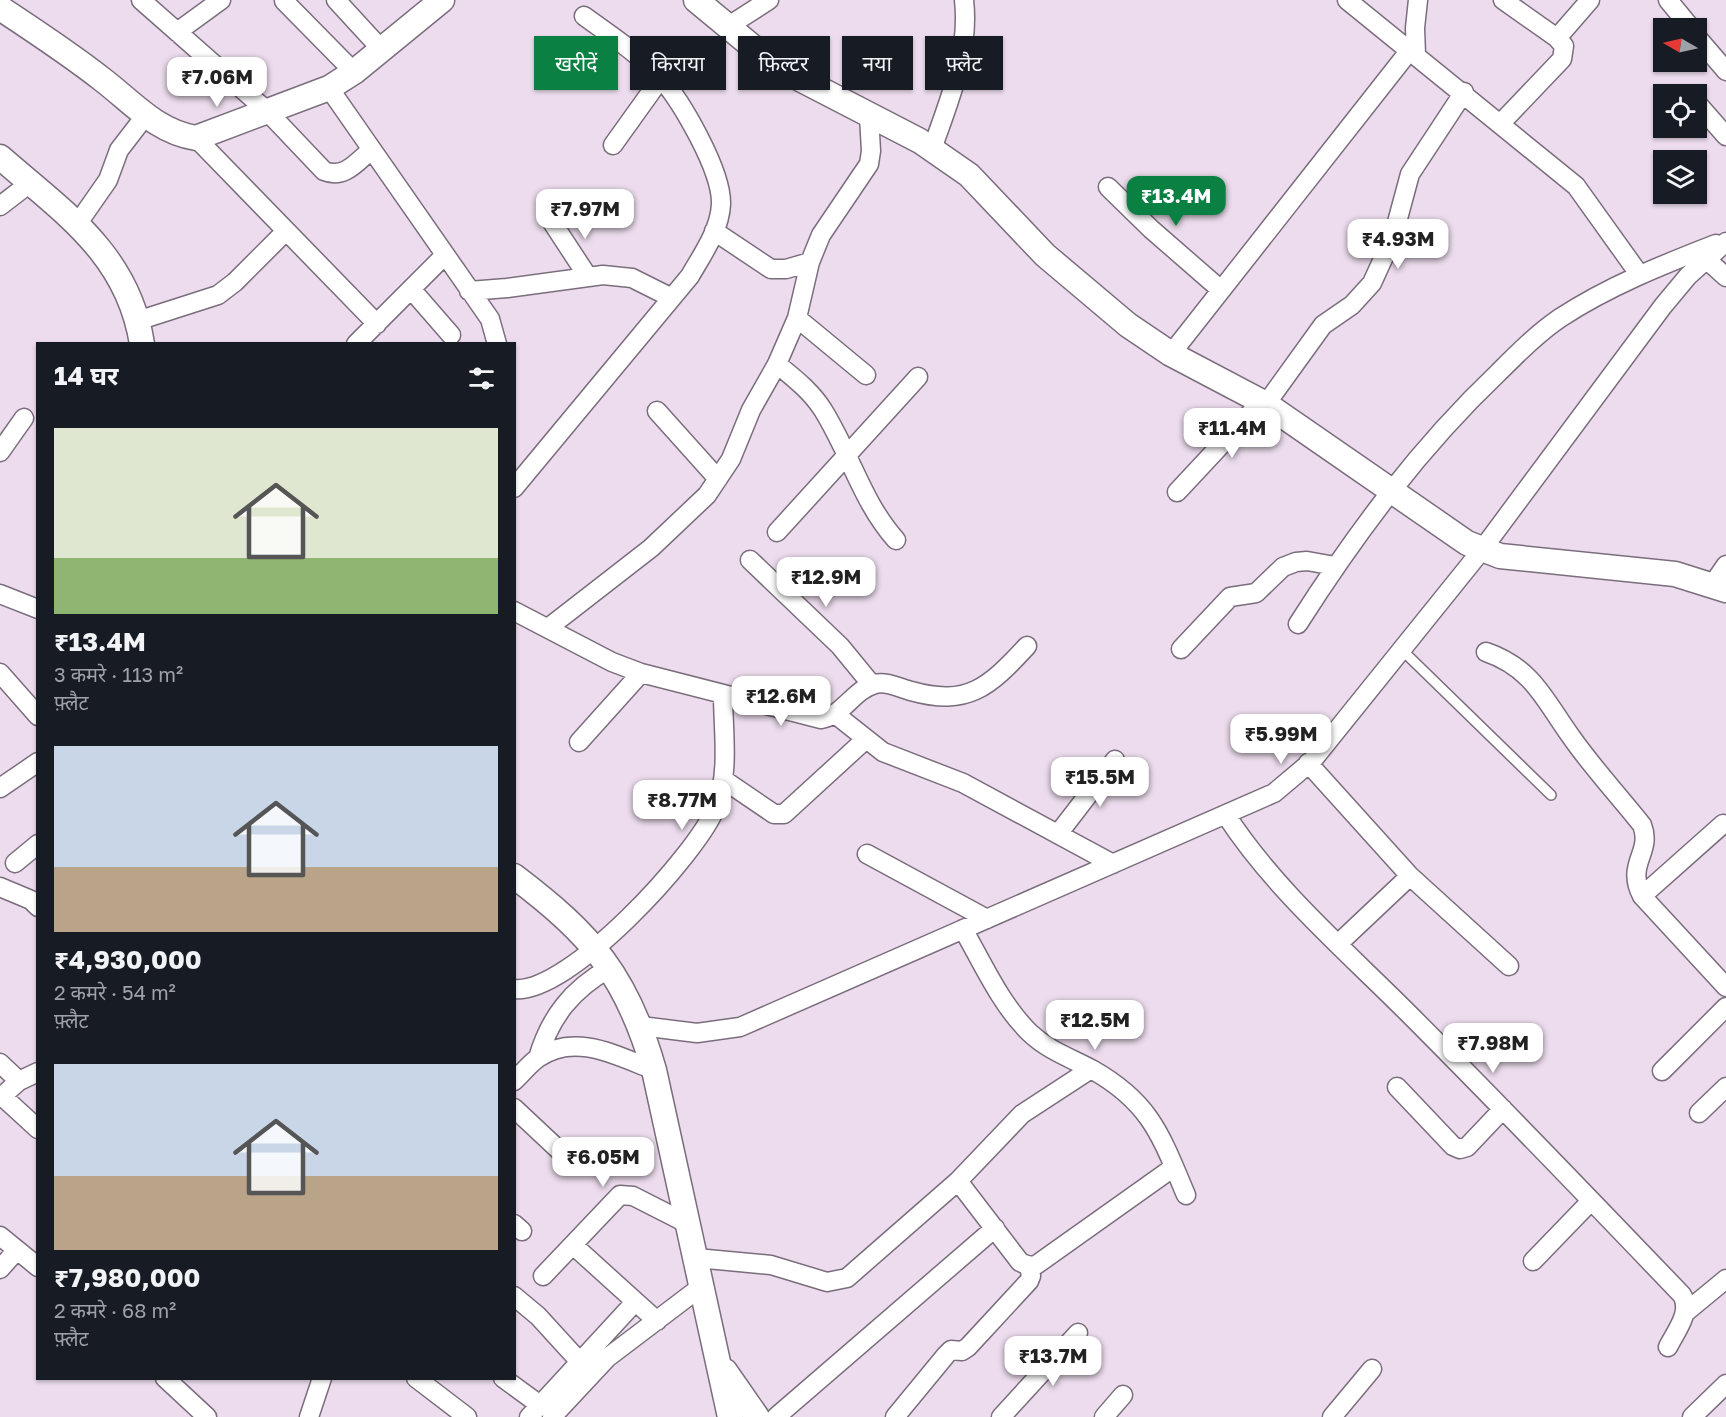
<!DOCTYPE html>
<html lang="hi">
<meta charset="utf-8">
<style>
body{margin:0;font-family:"Golos Text","Noto Sans Devanagari",sans-serif;background:#242831;color:#f1f3f6;height:100vh;display:flex;flex-direction:column;font-size:22px;white-space:nowrap}
*{box-sizing:border-box;margin:0}
p{font-size:20px;color:#9ea1a6}
.icon{flex:none;width:33px;height:33px;fill:none;stroke:currentColor;stroke-width:2;stroke-linecap:round;stroke-linejoin:round}
.map{position:relative;flex:1;overflow:hidden}
.details{position:absolute;left:36px;top:342px;width:480px;height:1038px;display:flex;flex-direction:column;background:#171b24;border-radius:0px;box-shadow:0 2px 4px #0004}
.details>*{flex:none}
.hud{position:absolute;left:534px;top:36px;width:570px;height:54px;display:flex;gap:12px}
.needle{width:39px;rotate:279deg}
.tools{position:absolute;left:1653px;top:18px;display:grid;gap:12px}
.tools a{display:grid;place-items:center;width:54px;height:54px;border-radius:0px;background:#171b24;box-shadow:0 2px 4px #0004;font-size:30px}
.price{position:absolute;translate:-50% -51px;padding:0 14px;border-radius:12px;background:#fff;color:#222;font-size:20px;line-height:39px;filter:drop-shadow(0 2px 3px #0008)}
.price::after{content:'';position:absolute;left:50%;top:36px;width:18px;height:14px;margin-left:-9px;background:inherit;clip-path:polygon(0 0,100% 0,50% 100%)}
.price.on{background:#0b8043;color:#fff}
ul{padding:0;list-style:none}
li{display:grid;align-content:center;gap:12px;height:318px;padding:0 18px}
li span{display:grid;place-items:center;height:186px;border-radius:0px;color:#555}
li>.icon{margin-inline-start:auto}
span .icon{width:108px;height:108px;fill:#fffc;stroke-width:1}
li b{font-size:26px}
h2{display:flex;justify-content:space-between;align-items:center;height:72px;padding:0 18px;font-size:26px}
.tag{padding:0 21px;border-radius:0px;background:#171b24;box-shadow:0 2px 4px #0004;font-size:21px;line-height:54px}
.tag.on{background:#0b8043;color:#fff}
.map>svg:first-child{display:block}
.lines{fill:none;stroke-linecap:round;stroke-linejoin:round}
.lane-casing{stroke:#7a6d7c;stroke-width:12}
.street-casing{stroke:#7a6d7c;stroke-width:21}
.secondary-casing{stroke:#7a6d7c;stroke-width:27}
.lane{stroke:#fff;stroke-width:9}
.street{stroke:#fff;stroke-width:18}
.secondary{stroke:#fff;stroke-width:24}
</style>
<div class="map">
<svg width="1726" height="1417" viewBox="0 0 1726 1417">
<rect width="100%" height="100%" fill="#ecdced"/>
<g class="lines">
<g class="lane-casing">
<path id="lane" d="M1401 649 1551 795"/>
</g>
<g class="street-casing">
<path id="street" d="M141 0 267 111 324 171C344 179 356 163 371 150
M336 0 382 50
M1347 0 1576 186 1639 274
M1668 0 1691 28
M284 1 354 72
M727 27 769 0
M177 32 221 0
M1696 36 1726 71
M1557 38 1590 0
M1416 55 1415 28 1418 0
M329 88 490 319 497 344
M1696 102 1726 136
M1501 123 1562 59 1564 46 1557 38 1503 0
M196 138 377 324
M613 145 661 78
M932 149C949 101 970 52 964 0
M1108 187 1151 229 1221 290
M0 206 30 183
M552 222 588 277
M78 223 108 180 119 150 146 115
M714 231 771 269H786L810 262
M1706 259 1726 277
M411 289 451 335
M469 291 507 288 603 275 632 278 670 297
M797 318 866 375
M137 321 218 295 235 282 286 231
M356 344 444 256
M1171 354 1410 50
M777 364C794 378 811 391 823 410 850 453 862 502 896 540
M1266 404 1323 325 1352 305 1372 283 1393 237 1410 174 1464 92
M657 411 718 479
M0 452 24 418
M514 488 690 276C702 255 720 230 721 204 722 171 682 102 660 77 638 53 610 35 584 16
M1177 492 1261 402
M777 532 918 377
M750 560 840 646 872 685
M1713 584 1726 565
M0 594 38 609
M514 611 612 662 641 673 821 719C843 716 853 690 875 684 886 681 900 688 911 691 968 707 989 687 1027 646
M1298 624C1356 533 1420 447 1499 372 1518 353 1538 333 1560 318 1609 286 1662 265 1716 244
M548 628 651 548 707 495 731 459 751 410 777 364 797 318 810 262 821 235 869 164 871 151 869 116
M1181 649 1230 597 1256 593 1283 567 1296 562 1307 561 1335 566
M1486 652C1533 668 1545 701 1572 738 1593 768 1619 796 1642 825 1653 853 1625 863 1642 896L1726 987
M0 673 38 716
M835 714 883 752 963 783 1113 864
M579 742 641 673
M1308 763 1410 876 1509 966
M724 780 774 814H784L866 739
M0 788 38 762
M1226 815C1274 889 1345 950 1407 1012 1500 1105 1591 1200 1682 1295 1692 1312 1676 1331 1668 1347
M1058 834 1115 760
M867 854 987 919
M15 863 38 844
M0 887 31 900 38 907
M1642 896 1723 824
M963 929C983 964 1001 1005 1030 1033 1049 1051 1071 1058 1093 1070 1151 1103 1161 1136 1186 1195
M1339 943 1410 876
M514 989C568 995 697 855 716 807 730 773 723 731 723 694
M641 1026 697 1033 740 1027 1274 793 1312 761 1481 551 1663 306 1688 276 1726 242
M538 1058C550 1017 572 989 610 968
M0 1063 19 1081
M1662 1071 1726 1007
M514 1081C522 1074 529 1064 538 1058 575 1032 617 1056 654 1070
M1397 1087 1453 1146 1460 1149 1467 1147 1503 1109
M2 1096 38 1129
M0 1098 19 1081 38 1072
M514 1108 561 1152
M1699 1113 1726 1087
M958 1181 1020 1262 1029 1266 1036 1265 1174 1167
M514 1224 522 1231
M0 1236 38 1267
M573 1245 657 1321
M696 1258 771 1265 827 1282 847 1278 958 1181 1022 1114 1091 1069
M1533 1261 1591 1201
M0 1269 17 1250
M543 1276 620 1195 633 1196 688 1224
M514 1296 538 1316 580 1362
M1686 1312 1726 1279
M165 1378 207 1417
M416 1378 467 1417
M503 1378 540 1405
M309 1417 322 1378
M529 1417 635 1302
M552 1417 607 1358 702 1286
M776 1417 995 1228
M895 1417 946 1355 951 1350 962 1351 968 1347 1029 1281 1031 1276 1029 1266
M1001 1417 1078 1333
M1104 1417 1123 1395
M1332 1417 1372 1369
M1692 1417 1726 1384"/>
</g>
<g class="secondary-casing">
<path id="secondary" d="M696 0 777 67 920 141 969 175 1045 255 1128 325 1171 354 1266 404 1467 543 1500 556 1675 574 1726 590
M0 8C35 31 70 54 103 80 133 103 157 132 196 138L329 88 354 72 442 0
M0 157C63 212 128 254 142 344
M514 876C592 935 627 976 654 1070L730 1417
M725 1371 757 1417"/>
</g>
<use href="#lane" class="lane"/>
<use href="#street" class="street"/>
<use href="#secondary" class="secondary"/>
</g>
</svg>
<div class="tools">
<a><svg class="needle" viewBox="-14 -14 28 28"><path d="M0-13l5 13h-10z" fill="#e53935"/><path d="M0 13l5-13h-10z" fill="#9ea1a6"/></svg></a>
<a><svg class="icon" aria-label="locate" viewBox="0 0 24 24"><circle cx="12" cy="12" r="6"/><path d="M12 2v4M12 18v4M2 12h4M18 12h4"/></svg></a>
<a><svg class="icon" aria-label="layers" viewBox="0 0 24 24"><path d="M12 4l9 5-9 5-9-5zM3 14l9 5 9-5"/></svg></a>
</div>
<b class="price" style="left:217px;top:108px">₹7.06M</b>
<b class="price on" style="left:1176px;top:227px">₹13.4M</b>
<b class="price" style="left:585px;top:240px">₹7.97M</b>
<b class="price" style="left:1398px;top:270px">₹4.93M</b>
<b class="price" style="left:1232px;top:459px">₹11.4M</b>
<b class="price" style="left:826px;top:608px">₹12.9M</b>
<b class="price" style="left:781px;top:727px">₹12.6M</b>
<b class="price" style="left:1281px;top:765px">₹5.99M</b>
<b class="price" style="left:1100px;top:808px">₹15.5M</b>
<b class="price" style="left:682px;top:831px">₹8.77M</b>
<b class="price" style="left:1095px;top:1051px">₹12.5M</b>
<b class="price" style="left:1493px;top:1074px">₹7.98M</b>
<b class="price" style="left:603px;top:1188px">₹6.05M</b>
<b class="price" style="left:1053px;top:1387px">₹13.7M</b>
<div class="hud">
<a class="tag on">खरीदें</a>
<a class="tag">किराया</a>
<a class="tag">फ़िल्टर</a>
<a class="tag">नया</a>
<a class="tag">फ़्लैट</a>
</div>
<section class="details">
<h2>14 घर<svg class="icon" aria-label="filters" viewBox="0 0 24 24"><path d="M4 7h16M4 17h16"/><circle cx="9" cy="7" r="2"/><circle cx="15" cy="17" r="2"/></svg></h2>
<ul>
<li><span style="background:linear-gradient(#dfe7d0 70%,#8fb573 0)"><svg class="icon" aria-label="home" viewBox="0 0 24 24"><path d="M3 11l9-7 9 7M6 9v11h12V9"/></svg></span><div><b>₹13.4M</b><p>3 कमरे · 113 m²</p><p>फ़्लैट</p></div></li>
<li><span style="background:linear-gradient(#c9d6e8 65%,#b9a48a 0)"><svg class="icon" aria-label="home" viewBox="0 0 24 24"><path d="M3 11l9-7 9 7M6 9v11h12V9"/></svg></span><div><b>₹4,930,000</b><p>2 कमरे · 54 m²</p><p>फ़्लैट</p></div></li>
<li><span style="background:linear-gradient(#c9d6e8 60%,#b9a48a 0)"><svg class="icon" aria-label="home" viewBox="0 0 24 24"><path d="M3 11l9-7 9 7M6 9v11h12V9"/></svg></span><div><b>₹7,980,000</b><p>2 कमरे · 68 m²</p><p>फ़्लैट</p></div></li>
</ul>
</section>
</div>
